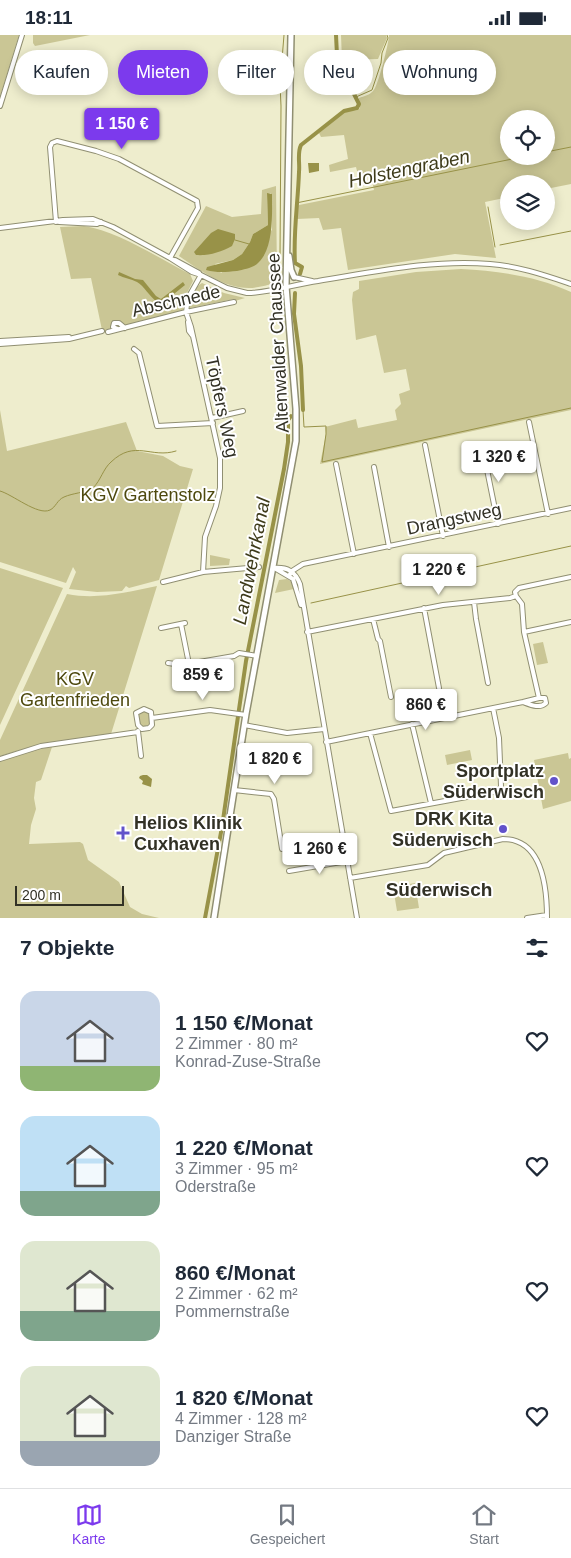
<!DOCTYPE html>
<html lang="de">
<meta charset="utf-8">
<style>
body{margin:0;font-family:Arial,sans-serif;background:#f6f6f7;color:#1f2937;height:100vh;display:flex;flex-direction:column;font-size:19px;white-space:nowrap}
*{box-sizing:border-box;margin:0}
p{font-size:16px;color:#747a83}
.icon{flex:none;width:28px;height:28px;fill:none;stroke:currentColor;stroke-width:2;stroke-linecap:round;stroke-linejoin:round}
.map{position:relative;height:883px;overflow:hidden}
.details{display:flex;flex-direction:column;background:#fff;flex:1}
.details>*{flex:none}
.guide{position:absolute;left:15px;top:15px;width:541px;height:45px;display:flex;gap:10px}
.fabs{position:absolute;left:500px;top:75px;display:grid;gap:10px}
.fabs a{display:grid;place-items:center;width:55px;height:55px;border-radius:50%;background:#fff;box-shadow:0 2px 12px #0003;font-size:25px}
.scale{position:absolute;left:15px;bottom:12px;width:109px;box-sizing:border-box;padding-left:5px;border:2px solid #323125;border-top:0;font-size:14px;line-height:18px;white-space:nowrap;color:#323125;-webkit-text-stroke:4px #fff;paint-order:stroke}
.price{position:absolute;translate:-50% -42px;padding:0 11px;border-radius:5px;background:#fff;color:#222;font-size:16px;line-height:32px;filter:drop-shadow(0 1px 2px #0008)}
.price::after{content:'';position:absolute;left:50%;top:30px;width:15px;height:11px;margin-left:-8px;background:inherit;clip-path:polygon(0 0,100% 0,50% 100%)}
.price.on{background:#7c3aed;color:#fff}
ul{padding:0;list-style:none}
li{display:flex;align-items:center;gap:15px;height:125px;padding:0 20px}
li span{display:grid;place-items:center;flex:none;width:140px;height:100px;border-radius:15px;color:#555}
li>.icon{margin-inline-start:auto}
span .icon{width:60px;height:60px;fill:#fffc;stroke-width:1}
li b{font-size:21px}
h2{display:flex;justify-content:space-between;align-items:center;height:60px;padding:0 20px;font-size:21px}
.tag{padding:0 18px;border-radius:22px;background:#fff;box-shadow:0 2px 12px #0003;font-size:18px;line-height:45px}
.tag.on{background:#7c3aed;color:#fff}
.status{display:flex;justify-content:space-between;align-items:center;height:35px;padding:0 25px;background:#fff;direction:ltr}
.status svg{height:14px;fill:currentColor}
.tab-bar{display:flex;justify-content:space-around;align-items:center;height:70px;border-top:1px solid #e0e1e3;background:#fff;font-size:14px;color:#747a83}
.tab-bar a{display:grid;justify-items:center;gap:2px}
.tab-bar .on{color:#7c3aed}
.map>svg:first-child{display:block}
.green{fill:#cac695;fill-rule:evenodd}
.water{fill:#989248}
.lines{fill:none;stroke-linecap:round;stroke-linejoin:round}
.stream{stroke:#989248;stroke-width:1}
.canal{stroke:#989248;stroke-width:4}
.minor-casing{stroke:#908f72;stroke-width:6}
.major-casing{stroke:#908f72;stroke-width:8}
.minor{stroke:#fff;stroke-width:4}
.major{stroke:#fff;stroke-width:5}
.poi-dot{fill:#6252ca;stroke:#fff;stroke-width:2}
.labels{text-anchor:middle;stroke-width:4;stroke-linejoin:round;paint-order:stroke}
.street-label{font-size:18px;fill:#323125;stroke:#fff}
.park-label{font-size:18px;fill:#4e490e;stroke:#fff}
.poi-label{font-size:18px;font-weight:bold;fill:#323125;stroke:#fff;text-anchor:end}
.water-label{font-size:19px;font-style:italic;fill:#3e3b1a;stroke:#fff}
.neighbourhood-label{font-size:19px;font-weight:bold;fill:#323125;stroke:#fff}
</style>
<div class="status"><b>18:11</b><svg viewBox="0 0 49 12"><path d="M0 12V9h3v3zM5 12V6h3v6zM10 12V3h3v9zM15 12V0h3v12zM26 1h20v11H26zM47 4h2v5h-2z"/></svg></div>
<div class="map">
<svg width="571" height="883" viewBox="0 0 571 883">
<rect width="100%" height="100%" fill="#eeedcd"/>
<path class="green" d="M0 0H19L0 62Z
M33 0H90L35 11 33 8Z
M341 0H386L387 3 378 24 342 25Z
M389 0H571V149L546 154V149H509V162L485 167 496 223 455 219 348 235 341 193 323 195 319 183 297 184V172L299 170 374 155 371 141 359 144 356 132 330 137 329 130 348 124 344 100 321 102 319 98C327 91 339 78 349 76 354 74 356 77 360 73L359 63C364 61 370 60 373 56 378 52 389 7 389 0ZM509 84H546V121H509Z
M276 151 277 243 276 248C267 250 258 253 249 253 223 253 200 235 179 221L206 171 232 182 261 179 262 155ZM271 158 272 195 221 238 215 229 233 225 242 219 250 207 253 199 268 190 267 159Z
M84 191C118 196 158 223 190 239L193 246 183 266V276L126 290 119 286 111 287 112 295 105 297 102 295 91 243 71 244 60 192Z
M461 234C499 236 536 241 571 257V375L320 429 326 399 325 392 356 384 358 393 397 385 395 375 401 369 399 359 410 355 406 334 384 338 376 300 356 305 352 265 353 257 359 254V246L416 237Z
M202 248 224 258 245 263 235 266 234 264 190 273C188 266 194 252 202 248Z
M0 375 7 416 126 387 137 416 163 421 180 431 193 434 159 545 129 553 126 551 122 556 97 557 69 554 76 537 73 532 66 548 0 527Z
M210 520 230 524 229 530 210 531Z
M0 533 63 553 0 690Z
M287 544 292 547 294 554 275 558 279 545Z
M157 551 111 699 40 709 0 721V705L67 559C98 565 127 557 157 551Z
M543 607 548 628 537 630 533 609Z
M143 676 150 678V689L143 692 139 689V677Z
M52 712 41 745 36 747 34 763 36 774 31 790 29 809 80 807 83 809 88 825 119 847 130 872 142 879 159 883H0V726L33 715Z
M470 715 472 725 447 730 445 720Z
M568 718 569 724 571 723V766L543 774 534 725Z
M415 848 419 873 397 876 393 852Z"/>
<path class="water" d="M319 128V136L309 138 308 128Z
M267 158 272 159C272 179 274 212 259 227 254 233 244 234 237 236 226 237 217 238 206 235L207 232 233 225 242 219 250 207 253 199 268 190Z
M218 194 235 199V204L232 211C221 217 209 221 196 220L194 217 211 198Z
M119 237 135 244 143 245 156 261 161 264 183 247 185 250 169 263 157 267C150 262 144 251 137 247 131 244 124 243 118 240Z
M143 740H147L152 744 151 752 142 749 143 746 139 743 140 741Z"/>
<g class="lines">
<path class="stream" d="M356 62 372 55 381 28 382 18 388 3 387 0
M546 117 571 112
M296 168 527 121
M488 172 495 212
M235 205 249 209
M500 210 571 196
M280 222 281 71 280 49 284 0
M303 375 304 392 326 391V399L322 427 571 373
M0 456C12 459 38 481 50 475 56 472 57 465 64 462 73 458 84 458 93 453 101 445 103 434 111 427 135 404 151 424 176 416
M311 568 571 511"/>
<path class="canal" d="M300 239 302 232 295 228C293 198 298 168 299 137 300 128 297 118 301 110L344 76 357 73 359 69 353 57 338 41 336 0
M295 258 294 279 301 331 303 375
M205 883 222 792 246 626 284 434 288 407V385L291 381"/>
<g class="minor-casing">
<path id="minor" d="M0 71 22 0
M56 187 50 112 52 108 57 106 96 116 119 124 197 166 198 173 170 223
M59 187 97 189 101 187
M0 193 63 185 93 184 113 192 170 223 192 237 201 240 227 253 247 258C270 258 295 249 318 246 374 237 433 224 490 229 518 231 544 240 571 249
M175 225 199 238
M201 240 188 263 186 277 191 292 220 423V453L216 471 205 502 203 537
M294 242 312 246
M188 287 189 296 192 300
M118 294 113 292 114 288H119L125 293
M108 297 186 277 234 267
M0 306 69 302
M0 309 69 304 102 296
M134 314 139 318 157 391 213 388
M212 383 243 376
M529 387 548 479
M425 410 443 501
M482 410 498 489
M336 429 354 519
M374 432 389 512
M274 533C287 532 295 536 300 549L357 883
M276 534 293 544 301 570
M289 541 292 536 303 529 571 473
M163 547 203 537 259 532
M516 561 522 569 524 597 539 663
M474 567 476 584 488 648
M424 573 439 653
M373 584 378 604 380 606 391 662
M181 589 189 629
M161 593 185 588
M307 597 443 570 510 563 516 561 515 557 519 553 571 542
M524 597 571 587
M168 628 182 630 234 621 239 618 257 621
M144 674 151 677 152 690 149 693 142 694 138 690 136 678Z
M152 683 210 675 246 680
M412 689 431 768
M244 690 287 698 324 694
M138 696 141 721
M370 698 391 776 499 756 501 751 499 703 493 673
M326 707 523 667 539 663H545L546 668C540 674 531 670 523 667
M0 724 41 711 138 697
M234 755 271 759 274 764 282 814
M289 836 347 826
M350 843 428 830 444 818 503 804C543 804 547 853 547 883
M527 883 547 880"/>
</g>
<g class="major-casing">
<path id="major" d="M289 221 291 235 294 242
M214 883 246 679 296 406V374L286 251 291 0"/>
</g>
<use href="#minor" class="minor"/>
<use href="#major" class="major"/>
</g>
<g class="poi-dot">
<circle cx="554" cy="746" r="5"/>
<circle cx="503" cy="794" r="5"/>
<path d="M120.5 790.5h5v5h5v5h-5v5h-5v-5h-5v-5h5z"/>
</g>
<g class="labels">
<g class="street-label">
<text transform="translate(176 266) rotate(-13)" y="6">Abschnede</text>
<text transform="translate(278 308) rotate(-93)" y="6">Altenwalder Chaussee</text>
<text transform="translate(222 372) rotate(78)" y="6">Töpfers Weg</text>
<text transform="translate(454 484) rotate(-12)" y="6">Drangstweg</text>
</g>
<g class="park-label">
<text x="148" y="466">KGV Gartenstolz</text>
<text x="75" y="650">KGV<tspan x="75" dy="21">Gartenfrieden</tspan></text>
</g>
<g class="poi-label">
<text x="544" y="742">Sportplatz<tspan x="544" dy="21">Süderwisch</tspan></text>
<text x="493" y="790">DRK Kita<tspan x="493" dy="21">Süderwisch</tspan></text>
<text x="134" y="794" text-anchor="start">Helios Klinik<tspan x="134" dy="21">Cuxhaven</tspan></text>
</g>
<g class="water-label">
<text transform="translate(409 133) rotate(-12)" y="7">Holstengraben</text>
<text transform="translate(251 526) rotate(-79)" y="7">Landwehrkanal</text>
</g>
<g class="neighbourhood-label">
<text x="439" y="861">Süderwisch</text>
</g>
</g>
</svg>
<div class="fabs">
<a><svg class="icon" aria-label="locate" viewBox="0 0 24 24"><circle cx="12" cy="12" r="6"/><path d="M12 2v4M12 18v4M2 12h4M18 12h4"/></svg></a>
<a><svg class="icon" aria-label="layers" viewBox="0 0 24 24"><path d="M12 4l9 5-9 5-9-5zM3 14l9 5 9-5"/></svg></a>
</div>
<div class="scale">200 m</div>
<b class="price on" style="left:122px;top:115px">1 150 €</b>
<b class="price" style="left:499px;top:448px">1 320 €</b>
<b class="price" style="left:439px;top:561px">1 220 €</b>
<b class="price" style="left:203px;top:666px">859 €</b>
<b class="price" style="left:426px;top:696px">860 €</b>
<b class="price" style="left:275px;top:750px">1 820 €</b>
<b class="price" style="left:320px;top:840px">1 260 €</b>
<div class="guide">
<a class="tag">Kaufen</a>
<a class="tag on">Mieten</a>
<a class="tag">Filter</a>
<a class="tag">Neu</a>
<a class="tag">Wohnung</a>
</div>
</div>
<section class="details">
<h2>7 Objekte<svg class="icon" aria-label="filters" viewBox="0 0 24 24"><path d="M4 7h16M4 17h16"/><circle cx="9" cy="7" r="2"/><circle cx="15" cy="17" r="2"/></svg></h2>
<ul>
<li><span style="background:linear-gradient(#c9d6e8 75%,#8fb573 0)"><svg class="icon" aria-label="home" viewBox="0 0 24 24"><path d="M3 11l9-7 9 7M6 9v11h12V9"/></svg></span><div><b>1 150 €/Monat</b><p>2 Zimmer · 80 m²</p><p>Konrad-Zuse-Straße</p></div><svg class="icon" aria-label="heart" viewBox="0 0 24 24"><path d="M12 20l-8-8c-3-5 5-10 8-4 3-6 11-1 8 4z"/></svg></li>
<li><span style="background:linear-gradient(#bfe0f5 75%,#7fa58c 0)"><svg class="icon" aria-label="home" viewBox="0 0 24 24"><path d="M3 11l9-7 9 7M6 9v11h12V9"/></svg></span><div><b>1 220 €/Monat</b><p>3 Zimmer · 95 m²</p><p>Oderstraße</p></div><svg class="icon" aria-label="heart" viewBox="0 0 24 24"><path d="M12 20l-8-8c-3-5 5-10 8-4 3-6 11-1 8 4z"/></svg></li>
<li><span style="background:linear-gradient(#dfe7d0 70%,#7fa58c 0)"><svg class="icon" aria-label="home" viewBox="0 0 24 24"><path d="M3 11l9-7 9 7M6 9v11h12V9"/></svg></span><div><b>860 €/Monat</b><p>2 Zimmer · 62 m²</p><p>Pommernstraße</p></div><svg class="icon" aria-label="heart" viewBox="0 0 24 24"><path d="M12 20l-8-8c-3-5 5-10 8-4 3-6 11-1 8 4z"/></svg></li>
<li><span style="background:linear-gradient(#dfe7d0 75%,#9aa5b1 0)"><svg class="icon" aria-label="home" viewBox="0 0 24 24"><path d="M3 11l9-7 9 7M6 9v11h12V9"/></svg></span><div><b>1 820 €/Monat</b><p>4 Zimmer · 128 m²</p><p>Danziger Straße</p></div><svg class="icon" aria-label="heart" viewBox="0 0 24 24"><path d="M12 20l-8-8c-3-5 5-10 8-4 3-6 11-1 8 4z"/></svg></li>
</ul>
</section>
<nav class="tab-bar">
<a class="on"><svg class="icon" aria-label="map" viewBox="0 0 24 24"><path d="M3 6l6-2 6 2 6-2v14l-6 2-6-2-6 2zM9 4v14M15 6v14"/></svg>Karte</a>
<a><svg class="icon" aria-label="saved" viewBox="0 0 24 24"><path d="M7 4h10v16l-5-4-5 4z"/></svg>Gespeichert</a>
<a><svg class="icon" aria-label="home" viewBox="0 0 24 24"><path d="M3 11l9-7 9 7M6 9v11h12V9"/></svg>Start</a>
</nav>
